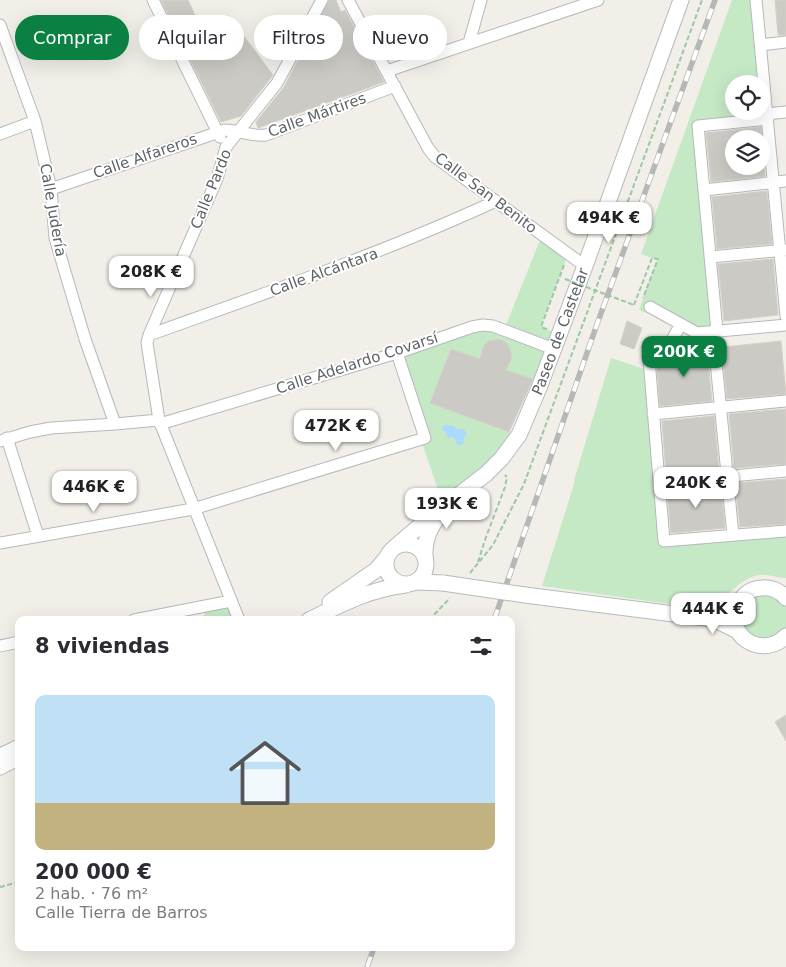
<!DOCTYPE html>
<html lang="es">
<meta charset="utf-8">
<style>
body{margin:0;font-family:"DejaVu Sans",sans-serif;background:#f7f7f7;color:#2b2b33;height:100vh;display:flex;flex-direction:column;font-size:19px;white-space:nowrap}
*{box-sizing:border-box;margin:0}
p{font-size:16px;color:#7c7c81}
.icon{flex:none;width:28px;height:28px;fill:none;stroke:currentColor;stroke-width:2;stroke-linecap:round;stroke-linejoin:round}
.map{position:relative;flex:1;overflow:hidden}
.drawer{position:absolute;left:15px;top:616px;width:500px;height:335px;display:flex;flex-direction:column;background:#fff;border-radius:10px;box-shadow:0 5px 20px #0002}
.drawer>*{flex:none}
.top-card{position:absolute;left:15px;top:15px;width:500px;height:45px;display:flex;gap:10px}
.buttons{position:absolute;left:725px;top:75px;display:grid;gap:10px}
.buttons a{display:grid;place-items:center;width:45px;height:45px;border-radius:50%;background:#fff;box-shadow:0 5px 20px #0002;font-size:25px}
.price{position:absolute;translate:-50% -42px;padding:0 11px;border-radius:10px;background:#fff;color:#222;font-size:16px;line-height:32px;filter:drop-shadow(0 1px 2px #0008)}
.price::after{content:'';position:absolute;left:50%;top:30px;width:15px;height:11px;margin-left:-8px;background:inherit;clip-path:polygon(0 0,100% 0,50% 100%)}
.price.active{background:#0b8043;color:#fff}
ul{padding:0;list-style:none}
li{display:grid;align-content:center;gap:10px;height:265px;padding:0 20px}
li span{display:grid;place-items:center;height:155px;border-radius:10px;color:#555}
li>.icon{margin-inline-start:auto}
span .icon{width:90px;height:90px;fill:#fffc;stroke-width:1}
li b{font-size:21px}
h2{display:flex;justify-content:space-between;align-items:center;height:60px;padding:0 20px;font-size:21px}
.chip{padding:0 18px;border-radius:22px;background:#fff;box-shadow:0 5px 20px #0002;font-size:18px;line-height:45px}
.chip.active{background:#0b8043;color:#fff}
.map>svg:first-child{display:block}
.green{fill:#c5e8c5;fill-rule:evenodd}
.water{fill:#aadaff}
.building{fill:#cccac5;stroke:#d6d1c6}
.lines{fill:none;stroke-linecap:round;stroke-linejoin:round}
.street-casing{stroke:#b5b8bc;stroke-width:13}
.secondary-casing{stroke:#b6babf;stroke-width:17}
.path{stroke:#9cc7a9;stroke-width:2;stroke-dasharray:5 2.5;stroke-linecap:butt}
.street{stroke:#fff;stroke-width:11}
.secondary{stroke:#fff;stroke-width:15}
.rail-casing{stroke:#b6b7b8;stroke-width:5.5}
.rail{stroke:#fff;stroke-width:4;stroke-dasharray:11;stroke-linecap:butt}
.secondary-bridge-casing{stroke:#b6babf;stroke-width:17;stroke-linecap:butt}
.path-bridge{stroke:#9cc7a9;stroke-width:2;stroke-dasharray:5 2.5;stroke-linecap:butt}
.secondary-bridge{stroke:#fff;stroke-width:15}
.labels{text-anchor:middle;stroke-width:4;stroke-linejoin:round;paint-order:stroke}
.street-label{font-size:15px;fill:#5f6368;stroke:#fff}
</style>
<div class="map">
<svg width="786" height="967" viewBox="0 0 786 967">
<rect width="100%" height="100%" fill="#f1efe8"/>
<path class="green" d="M732 0H756L768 119 698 126 717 331 697 333 650 308 647 313 639 310 657 260 641 254ZM734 84H761V111H734Z
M542 235 568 254 541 326 559 335 540 383 502 369 509 364 512 358 508 344 500 339C487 341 479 346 483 361L451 349 430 403 511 433 502 458 444 507 421 440 397 353 472 327 504 330Z
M611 358 644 369 664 541 786 532V578C776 578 769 574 759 575 742 578 734 590 721 600 712 606 701 606 691 607L542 586 574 484 575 477Z
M770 592 786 604V630L770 643 746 636 738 613 746 598Z
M231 601 239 620H203L206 606Z"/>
<path class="water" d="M445 425 453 426 457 429H464L467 434 463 439 464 443 458 446 454 438 448 437 445 431 442 430V427Z"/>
<path class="building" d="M161 0H188L204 35 225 26 220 20 229 16 273 75 241 116 221 122Z
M329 0H336L341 12 345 10 384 82 258 128 256 122 284 87Z
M775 0H786V35H778Z
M761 127 762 139H734V166H764L765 176 711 182 706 133Z
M767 191 772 244 717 249 712 197Z
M773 259 778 315 724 321 718 264Z
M627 321 642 328 634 349 620 344Z
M500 339 508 344 511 352 512 358 506 370 533 379 509 432 430 403 451 349 480 359 484 345 489 341Z
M781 341 786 394 727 399 722 348 723 347Z
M707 350 712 401 660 406 656 354Z
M786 409V464L734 468 729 414Z
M714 416 719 470 666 475 662 421Z
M786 479V524L740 527 735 483Z
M721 485 725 528 671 533 667 490Z
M786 715V741L775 722Z"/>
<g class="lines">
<g class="street-casing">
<path id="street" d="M153 0 220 137
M348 0 428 148 435 157 585 266
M756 0 786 316
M0 25 35 121 51 189 55 238 85 339 115 424
M469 43 481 0
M761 45 786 42
M387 71 598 0
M767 114 786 112
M0 134 35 121
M51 189 225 130C239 130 251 137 266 135L395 86
M704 190 786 181
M710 257 786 250
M650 307 697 333 786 325
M681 324 669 345 648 347 664 541 786 531
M713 331 733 535
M717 331 698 126 768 119
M149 335C266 293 383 253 496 201
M653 414 786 401
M160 424 397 353 472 327 483 325 493 326 554 349
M7 438 38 536
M0 441 30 432 51 428 115 424 159 420
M659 483 786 471
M0 543 193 509 425 438 397 353
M134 620 231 601
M239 620 159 420 147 343 149 335 217 179 226 147 277 83 322 0
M0 646 19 642
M0 754 19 745"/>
</g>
<g class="secondary-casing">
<g id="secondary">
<circle cx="406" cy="564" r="20"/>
<path id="s1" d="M396 546 434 514 486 474 502 458 519 435 539 388 585 266 681 0"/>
<path d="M425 556C424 539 430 526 441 514"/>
<path d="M415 582 443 583"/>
<path d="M525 595 713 619 738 631"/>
<path d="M786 598C780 591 771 587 762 588 753 588 745 593 740 601 719 631 760 662 786 636"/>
<path d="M330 602 376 570 387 557"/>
<path d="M309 620C342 604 370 589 406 585"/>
<path d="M0 767 19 757"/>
</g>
</g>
<path class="path" d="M634 305 652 258 658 259 643 298
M546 328V329L541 327 564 265
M478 562 486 537 505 487 507 477 505 475
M470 573 493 545 524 484 702 0
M429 620 450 598
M0 887 19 882"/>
<use href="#street" class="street"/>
<use href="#secondary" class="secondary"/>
<g class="rail-casing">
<path id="rail" d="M494 620 596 327 715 0
M367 967 374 948"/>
</g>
<use href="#rail" class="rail"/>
<g class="secondary-bridge-casing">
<path id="secondary-bridge" d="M443 583 525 595"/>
</g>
<path class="path-bridge" d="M565 279 634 305"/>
<use href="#secondary-bridge" class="secondary-bridge"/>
</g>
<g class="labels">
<g class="street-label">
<text transform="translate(317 115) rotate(-20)" y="5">Calle Mártires</text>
<text transform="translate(145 156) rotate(-19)" y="5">Calle Alfareros</text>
<text transform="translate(211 189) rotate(-68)" y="5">Calle Pardo</text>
<text transform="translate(486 193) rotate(37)" y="5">Calle San Benito</text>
<text transform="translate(53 210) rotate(80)" y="5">Calle Judería</text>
<text transform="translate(324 272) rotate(-20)" y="5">Calle Alcántara</text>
<text dy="5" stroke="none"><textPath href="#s1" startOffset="278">Paseo de Castelar</textPath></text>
<text transform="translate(357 363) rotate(-18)" y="5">Calle Adelardo Covarsí</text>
</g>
</g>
</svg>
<div class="buttons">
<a><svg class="icon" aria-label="locate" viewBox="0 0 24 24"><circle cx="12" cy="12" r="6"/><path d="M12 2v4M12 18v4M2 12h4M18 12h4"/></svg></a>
<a><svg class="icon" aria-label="layers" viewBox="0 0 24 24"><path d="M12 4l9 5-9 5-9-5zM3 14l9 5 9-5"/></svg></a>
</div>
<b class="price" style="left:609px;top:244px">494K €</b>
<b class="price" style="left:151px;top:298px">208K €</b>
<b class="price active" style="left:684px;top:378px">200K €</b>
<b class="price" style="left:336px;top:452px">472K €</b>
<b class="price" style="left:696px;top:509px">240K €</b>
<b class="price" style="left:94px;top:513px">446K €</b>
<b class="price" style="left:447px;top:530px">193K €</b>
<b class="price" style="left:713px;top:635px">444K €</b>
<div class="top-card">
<a class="chip active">Comprar</a>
<a class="chip">Alquilar</a>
<a class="chip">Filtros</a>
<a class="chip">Nuevo</a>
</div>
<section class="drawer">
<h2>8 viviendas<svg class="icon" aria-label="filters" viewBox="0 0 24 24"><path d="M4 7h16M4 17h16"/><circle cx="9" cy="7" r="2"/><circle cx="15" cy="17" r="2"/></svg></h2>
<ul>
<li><span style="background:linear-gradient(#bfe0f5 70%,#c2b280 0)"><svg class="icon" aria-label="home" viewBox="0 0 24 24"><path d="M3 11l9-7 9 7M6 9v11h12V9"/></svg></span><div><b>200 000 €</b><p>2 hab. · 76 m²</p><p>Calle Tierra de Barros</p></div></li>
</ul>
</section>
</div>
